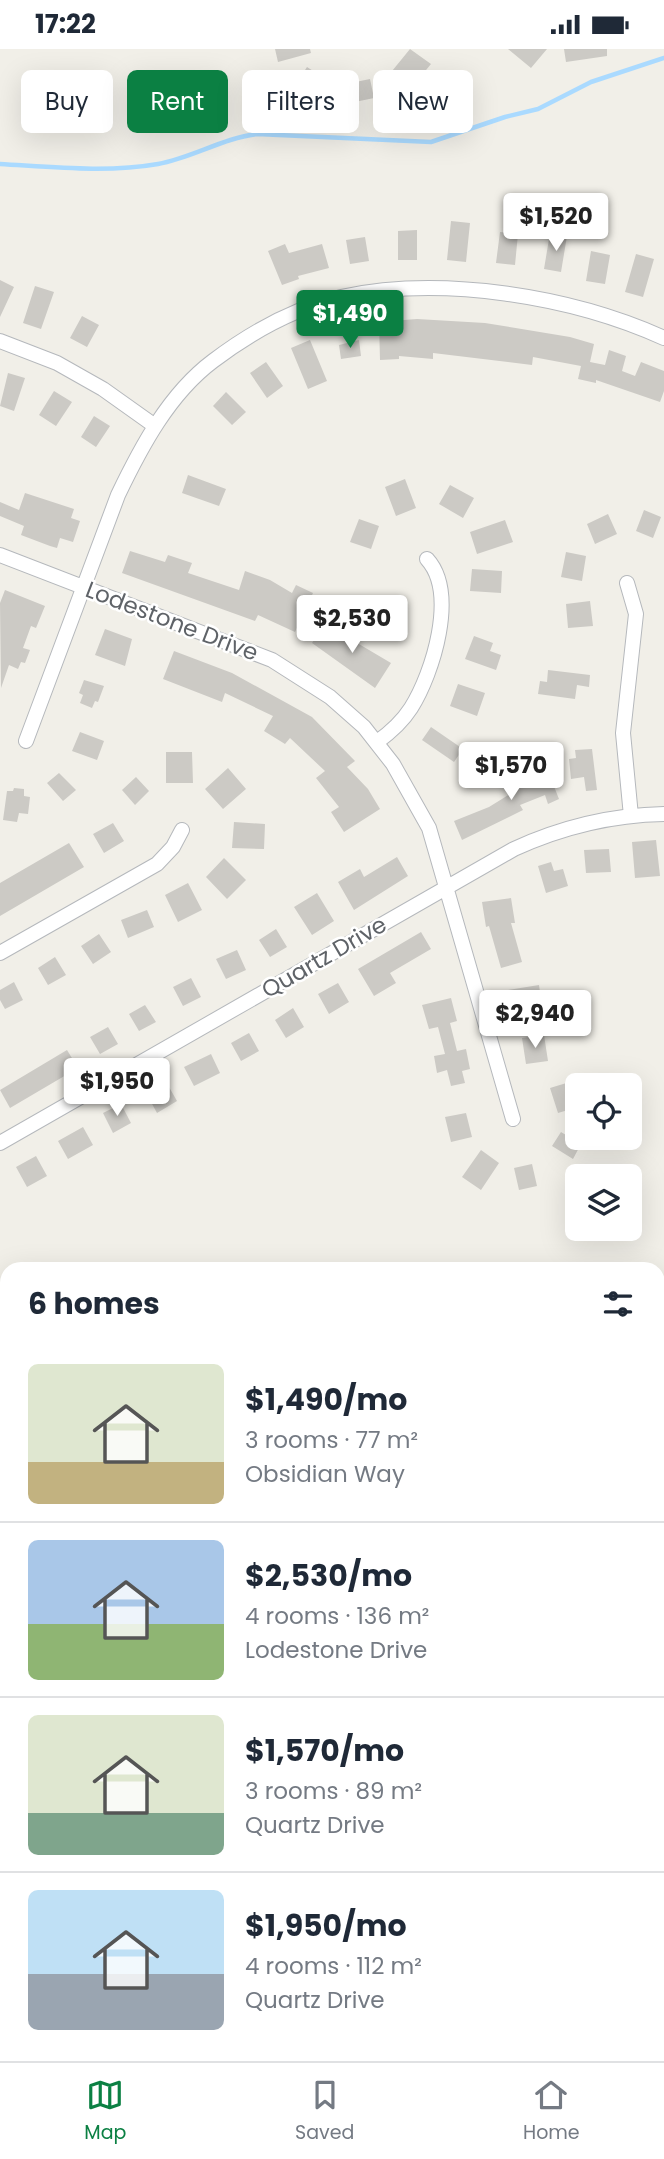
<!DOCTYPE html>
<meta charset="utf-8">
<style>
body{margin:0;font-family:Poppins,sans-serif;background:#f2f2f3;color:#1f2937;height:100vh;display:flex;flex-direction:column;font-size:26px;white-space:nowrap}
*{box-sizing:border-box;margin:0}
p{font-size:23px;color:#747a83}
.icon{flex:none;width:38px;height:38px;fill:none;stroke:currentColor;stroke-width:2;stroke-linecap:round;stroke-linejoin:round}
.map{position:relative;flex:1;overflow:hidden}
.details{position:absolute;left:0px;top:1213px;width:665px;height:800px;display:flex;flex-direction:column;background:#fff;border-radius:21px 21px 0 0;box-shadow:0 7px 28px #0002}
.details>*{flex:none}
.top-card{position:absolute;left:21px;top:21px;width:623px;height:63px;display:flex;gap:14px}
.fabs{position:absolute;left:565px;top:1024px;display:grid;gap:14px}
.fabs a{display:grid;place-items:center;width:77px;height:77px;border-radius:10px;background:#fff;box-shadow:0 7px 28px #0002;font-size:35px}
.price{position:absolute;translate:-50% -60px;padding:0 16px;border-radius:7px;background:#fff;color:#222;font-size:23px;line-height:46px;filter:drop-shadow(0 2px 4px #0008)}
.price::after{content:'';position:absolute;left:50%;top:42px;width:21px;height:16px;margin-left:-10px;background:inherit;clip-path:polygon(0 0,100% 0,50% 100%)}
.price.active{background:#0b8043;color:#fff}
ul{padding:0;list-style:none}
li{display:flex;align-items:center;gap:21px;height:175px;padding:0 28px}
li+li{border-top:2px solid #e0e1e3}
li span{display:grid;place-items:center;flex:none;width:196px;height:140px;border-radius:10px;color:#555}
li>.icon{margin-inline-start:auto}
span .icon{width:84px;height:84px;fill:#fffc;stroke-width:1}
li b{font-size:30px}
h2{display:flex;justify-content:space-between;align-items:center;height:84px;padding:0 28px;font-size:30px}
.pill{padding:0 24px;border-radius:10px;background:#fff;box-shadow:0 7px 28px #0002;font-size:24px;line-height:63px}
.pill.active{background:#0b8043;color:#fff}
.status{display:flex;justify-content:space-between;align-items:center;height:49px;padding:0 35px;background:#fff;direction:ltr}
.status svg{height:19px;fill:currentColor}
.dock{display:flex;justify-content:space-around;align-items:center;height:98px;border-top:2px solid #e0e1e3;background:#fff;font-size:19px;color:#747a83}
.dock a{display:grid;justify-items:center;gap:4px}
.dock .active{color:#0b8043}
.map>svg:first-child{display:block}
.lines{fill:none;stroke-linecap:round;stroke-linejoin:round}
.stream{stroke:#aadaff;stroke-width:4.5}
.building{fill:#cccac5}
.street-casing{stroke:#b5b8bc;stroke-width:16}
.secondary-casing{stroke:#b6babf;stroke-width:21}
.street{stroke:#fff;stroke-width:14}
.secondary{stroke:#fff;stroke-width:19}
.labels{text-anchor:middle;stroke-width:5;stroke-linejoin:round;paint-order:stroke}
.street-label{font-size:23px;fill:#5f6368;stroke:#fff}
</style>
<div class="status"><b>17:22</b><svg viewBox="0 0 49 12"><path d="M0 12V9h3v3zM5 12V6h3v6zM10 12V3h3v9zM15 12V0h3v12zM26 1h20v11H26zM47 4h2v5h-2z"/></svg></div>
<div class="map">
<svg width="664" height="2012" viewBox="0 0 664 2012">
<rect width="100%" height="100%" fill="#f1efe8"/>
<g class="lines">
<path class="stream" d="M0 115C52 118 107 124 158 115 192 109 223 89 257 85L431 93 505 68 538 60 591 33 664 9
M0 1276 7 1272
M658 1600 664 1603"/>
</g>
<path class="building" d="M275 0H310L311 4 278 13Z
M410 0 431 15 408 43 388 27Z
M508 0H547L531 19Z
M564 0H607V7L566 13Z
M307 18 330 33 319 50 296 35Z
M370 30 374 49 350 54 346 35Z
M451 172 470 174 466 213 447 211Z
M417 181V211H398V182Z
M500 183 518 185 515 216 496 214Z
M550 184 567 187 561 223 544 220Z
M365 188 369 212 350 215 346 191Z
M285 195 289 204 322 195 329 219 298 227 299 230 282 236 268 202Z
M591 202 610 206 605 235 586 232Z
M636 205 654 210 643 248 625 243Z
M0 231 14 238 0 268Z
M35 237 54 243 41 280 23 274Z
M82 267 99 276 87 298 70 289Z
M417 270 485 274 570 288 594 295 590 313 605 316 609 301 626 307 622 322 635 327 641 313 664 322V342L660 353 596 331V334L578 330 581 317 533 308 532 316 433 304V310L399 307V310L380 311 379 273Z
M310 291 327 332 308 340 291 299Z
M359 291 361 307 341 310 339 296Z
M266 313 283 337 267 349 250 324Z
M8 324 25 329 14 362 0 357Z
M54 342 72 353 56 377 39 366Z
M226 343 246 363 232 376 213 357Z
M94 367 110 377 96 398 81 388Z
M188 426 226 440 219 457 182 444Z
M405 430 416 459 396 467 385 438Z
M450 436 474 449 463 469 439 455Z
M25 444 74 460 71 469 80 472 73 493 60 489 57 499 50 497 21 486 24 477 0 467V453L19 461Z
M644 461 661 468 653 489 636 482Z
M608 465 617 485 595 495 587 475Z
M359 470 379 477 371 500 350 493Z
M505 471 513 493 477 505 470 483Z
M130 502 165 513 168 506 192 514 188 524 239 541 245 522 270 531 292 544 296 536 313 544 295 583 258 566 255 572 122 524Z
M566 503 586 507 582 532 561 528Z
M472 520 502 522 501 544 470 542Z
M5 541 45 557 36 579 31 577 23 599 30 601 25 614 21 613 18 620 9 616 1 639 0 554Z
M590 552 593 577 568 579 566 555Z
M325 575 391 614 375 639 312 594Z
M105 580 132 590 125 617 95 606Z
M474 587 493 594 490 602 501 606 496 621 465 610Z
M174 602 232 624 312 668 355 712 347 718 368 740 380 760 344 783 331 763 339 758 316 729 325 722 290 689 285 695 264 682 273 667 225 644 222 653 163 630Z
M548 621 590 626 589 638 577 636 575 650 538 645 540 632 547 633Z
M84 631 104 637 98 653 95 652 92 659 80 654 83 646 79 644Z
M458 635 485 644 477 667 450 657Z
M431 678 463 700 454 713 422 691Z
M80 683 104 692 97 711 72 702Z
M592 700 597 741 586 742 584 728 571 730 569 710 576 709 575 701Z
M166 703H192L193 734H166Z
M544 712 559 750 548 755 545 746 520 756 523 761 462 791 454 772 489 758 529 733 524 719Z
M228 719 246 740 223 760 205 740Z
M59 724 76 741 63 752 47 734Z
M136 728 149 742 135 756 122 741Z
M14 739 24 740V747L30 748 28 765 19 764 17 773 3 771 7 742H13Z
M234 773 265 775 264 800 232 799Z
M113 774 124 792 104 804 93 785Z
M656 791 660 827 635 829 632 793Z
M69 794 84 818 0 867V834Z
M609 800 611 823 586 824 584 801Z
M397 808 408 827 354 861 338 833 360 820 364 828Z
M224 809 246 831 227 850 206 828Z
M551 813 554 822 563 820 568 837 546 844 538 817Z
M188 834 202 861 178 873 165 846Z
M317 844 334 872 312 886 294 858Z
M511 849 515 874H511L522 913 501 919 489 877 486 878 482 853Z
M147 861 154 878 128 889 121 871Z
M276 880 287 898 270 908 259 891Z
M421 883 431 900 390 924 396 934 374 947 358 920Z
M99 885 111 903 93 915 81 897Z
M237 901 246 921 226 930 216 910Z
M55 908 66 926 48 936 38 919Z
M191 929 201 948 183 957 173 938Z
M14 933 23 951 5 960 0 951V941Z
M338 934 349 953 329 965 318 945Z
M539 936 541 950 533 951 535 963 512 966 508 941Z
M451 949 457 972 450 974 457 1002 466 1000 470 1020 462 1022 465 1034 451 1037 447 1021 437 1024 434 1007 445 1005 438 978 429 980 422 956Z
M145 956 156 973 139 982 129 965Z
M293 959 304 978 286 989 275 971Z
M108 978 118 995 100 1005 90 988Z
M249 984 259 1002 241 1012 231 994Z
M544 986 548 1012 526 1015 522 989Z
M67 1001 78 1019 10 1059 0 1041Z
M211 1005 220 1024 194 1037 184 1018Z
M165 1031 177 1052 157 1064 145 1042Z
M573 1032 578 1058 558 1064 550 1039Z
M121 1055 131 1074 113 1084 103 1064Z
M466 1064 472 1088 451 1093 445 1068Z
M83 1078 93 1096 68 1110 58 1092Z
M561 1083 581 1095 573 1110 552 1097Z
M481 1101 499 1114 481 1141 462 1128Z
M36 1107 47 1127 27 1138 16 1118Z
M532 1115 537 1137 519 1141 514 1119Z"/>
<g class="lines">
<g class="street-casing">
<path id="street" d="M0 292 57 314 103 340 155 377
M0 506 272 611 330 648 364 678 393 715 429 779 513 1070
M627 534 636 565 623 684 631 767
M26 692 118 446C141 398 169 345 213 312 250 284 295 259 341 248 441 226 571 247 664 289
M377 693C391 683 402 673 411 659 433 624 458 544 427 510
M0 904 157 815 173 798 182 781
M0 1094 514 800C562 778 611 766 664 765
M658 1444 664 1449
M658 1721 664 1723
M0 1920 7 1925
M84 2006 90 2012
M122 2012 129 2006"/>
</g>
<g class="secondary-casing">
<path id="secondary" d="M0 1636 7 1639
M632 2006 642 2012"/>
</g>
<use href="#street" class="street"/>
<use href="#secondary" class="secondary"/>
</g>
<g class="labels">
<g class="street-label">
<text transform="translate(172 572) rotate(21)" y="8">Lodestone Drive</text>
<text transform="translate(324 908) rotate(-30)" y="8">Quartz Drive</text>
</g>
</g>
</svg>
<div class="fabs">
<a><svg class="icon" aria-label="locate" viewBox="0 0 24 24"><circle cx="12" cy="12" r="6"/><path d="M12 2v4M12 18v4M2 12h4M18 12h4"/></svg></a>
<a><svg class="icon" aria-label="layers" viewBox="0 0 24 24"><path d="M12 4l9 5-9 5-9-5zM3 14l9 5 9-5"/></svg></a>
</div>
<b class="price" style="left:556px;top:204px">$1,520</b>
<b class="price active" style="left:350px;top:301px">$1,490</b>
<b class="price" style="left:352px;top:606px">$2,530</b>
<b class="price" style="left:511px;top:753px">$1,570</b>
<b class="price" style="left:535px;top:1001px">$2,940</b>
<b class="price" style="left:117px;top:1069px">$1,950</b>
<div class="top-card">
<a class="pill">Buy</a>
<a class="pill active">Rent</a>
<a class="pill">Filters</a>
<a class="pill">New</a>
</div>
<section class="details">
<h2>6 homes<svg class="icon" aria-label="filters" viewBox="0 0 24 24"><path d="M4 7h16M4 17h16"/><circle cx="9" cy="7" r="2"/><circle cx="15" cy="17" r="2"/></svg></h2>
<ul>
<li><span style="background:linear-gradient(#dfe7d0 70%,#c2b280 0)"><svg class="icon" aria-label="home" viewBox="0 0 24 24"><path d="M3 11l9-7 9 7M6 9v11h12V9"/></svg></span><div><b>$1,490/mo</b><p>3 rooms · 77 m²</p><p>Obsidian Way</p></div></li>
<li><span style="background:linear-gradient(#a9c7e8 60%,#8fb573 0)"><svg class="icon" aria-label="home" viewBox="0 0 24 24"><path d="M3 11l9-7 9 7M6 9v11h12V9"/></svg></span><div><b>$2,530/mo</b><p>4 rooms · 136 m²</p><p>Lodestone Drive</p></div></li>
<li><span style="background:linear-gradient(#dfe7d0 70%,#7fa58c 0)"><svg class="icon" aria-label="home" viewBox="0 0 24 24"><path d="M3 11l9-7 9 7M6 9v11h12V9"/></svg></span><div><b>$1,570/mo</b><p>3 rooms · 89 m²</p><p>Quartz Drive</p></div></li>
<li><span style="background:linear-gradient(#bfe0f5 60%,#9aa5b1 0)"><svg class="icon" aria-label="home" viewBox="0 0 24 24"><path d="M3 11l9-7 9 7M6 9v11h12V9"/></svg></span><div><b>$1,950/mo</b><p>4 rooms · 112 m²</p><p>Quartz Drive</p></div></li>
</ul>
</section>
</div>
<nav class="dock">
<a class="active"><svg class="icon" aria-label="map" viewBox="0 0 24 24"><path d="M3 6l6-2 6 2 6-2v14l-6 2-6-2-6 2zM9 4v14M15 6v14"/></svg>Map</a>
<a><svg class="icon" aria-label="saved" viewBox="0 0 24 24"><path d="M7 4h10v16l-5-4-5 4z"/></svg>Saved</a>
<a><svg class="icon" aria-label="home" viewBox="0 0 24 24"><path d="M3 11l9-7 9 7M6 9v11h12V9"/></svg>Home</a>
</nav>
